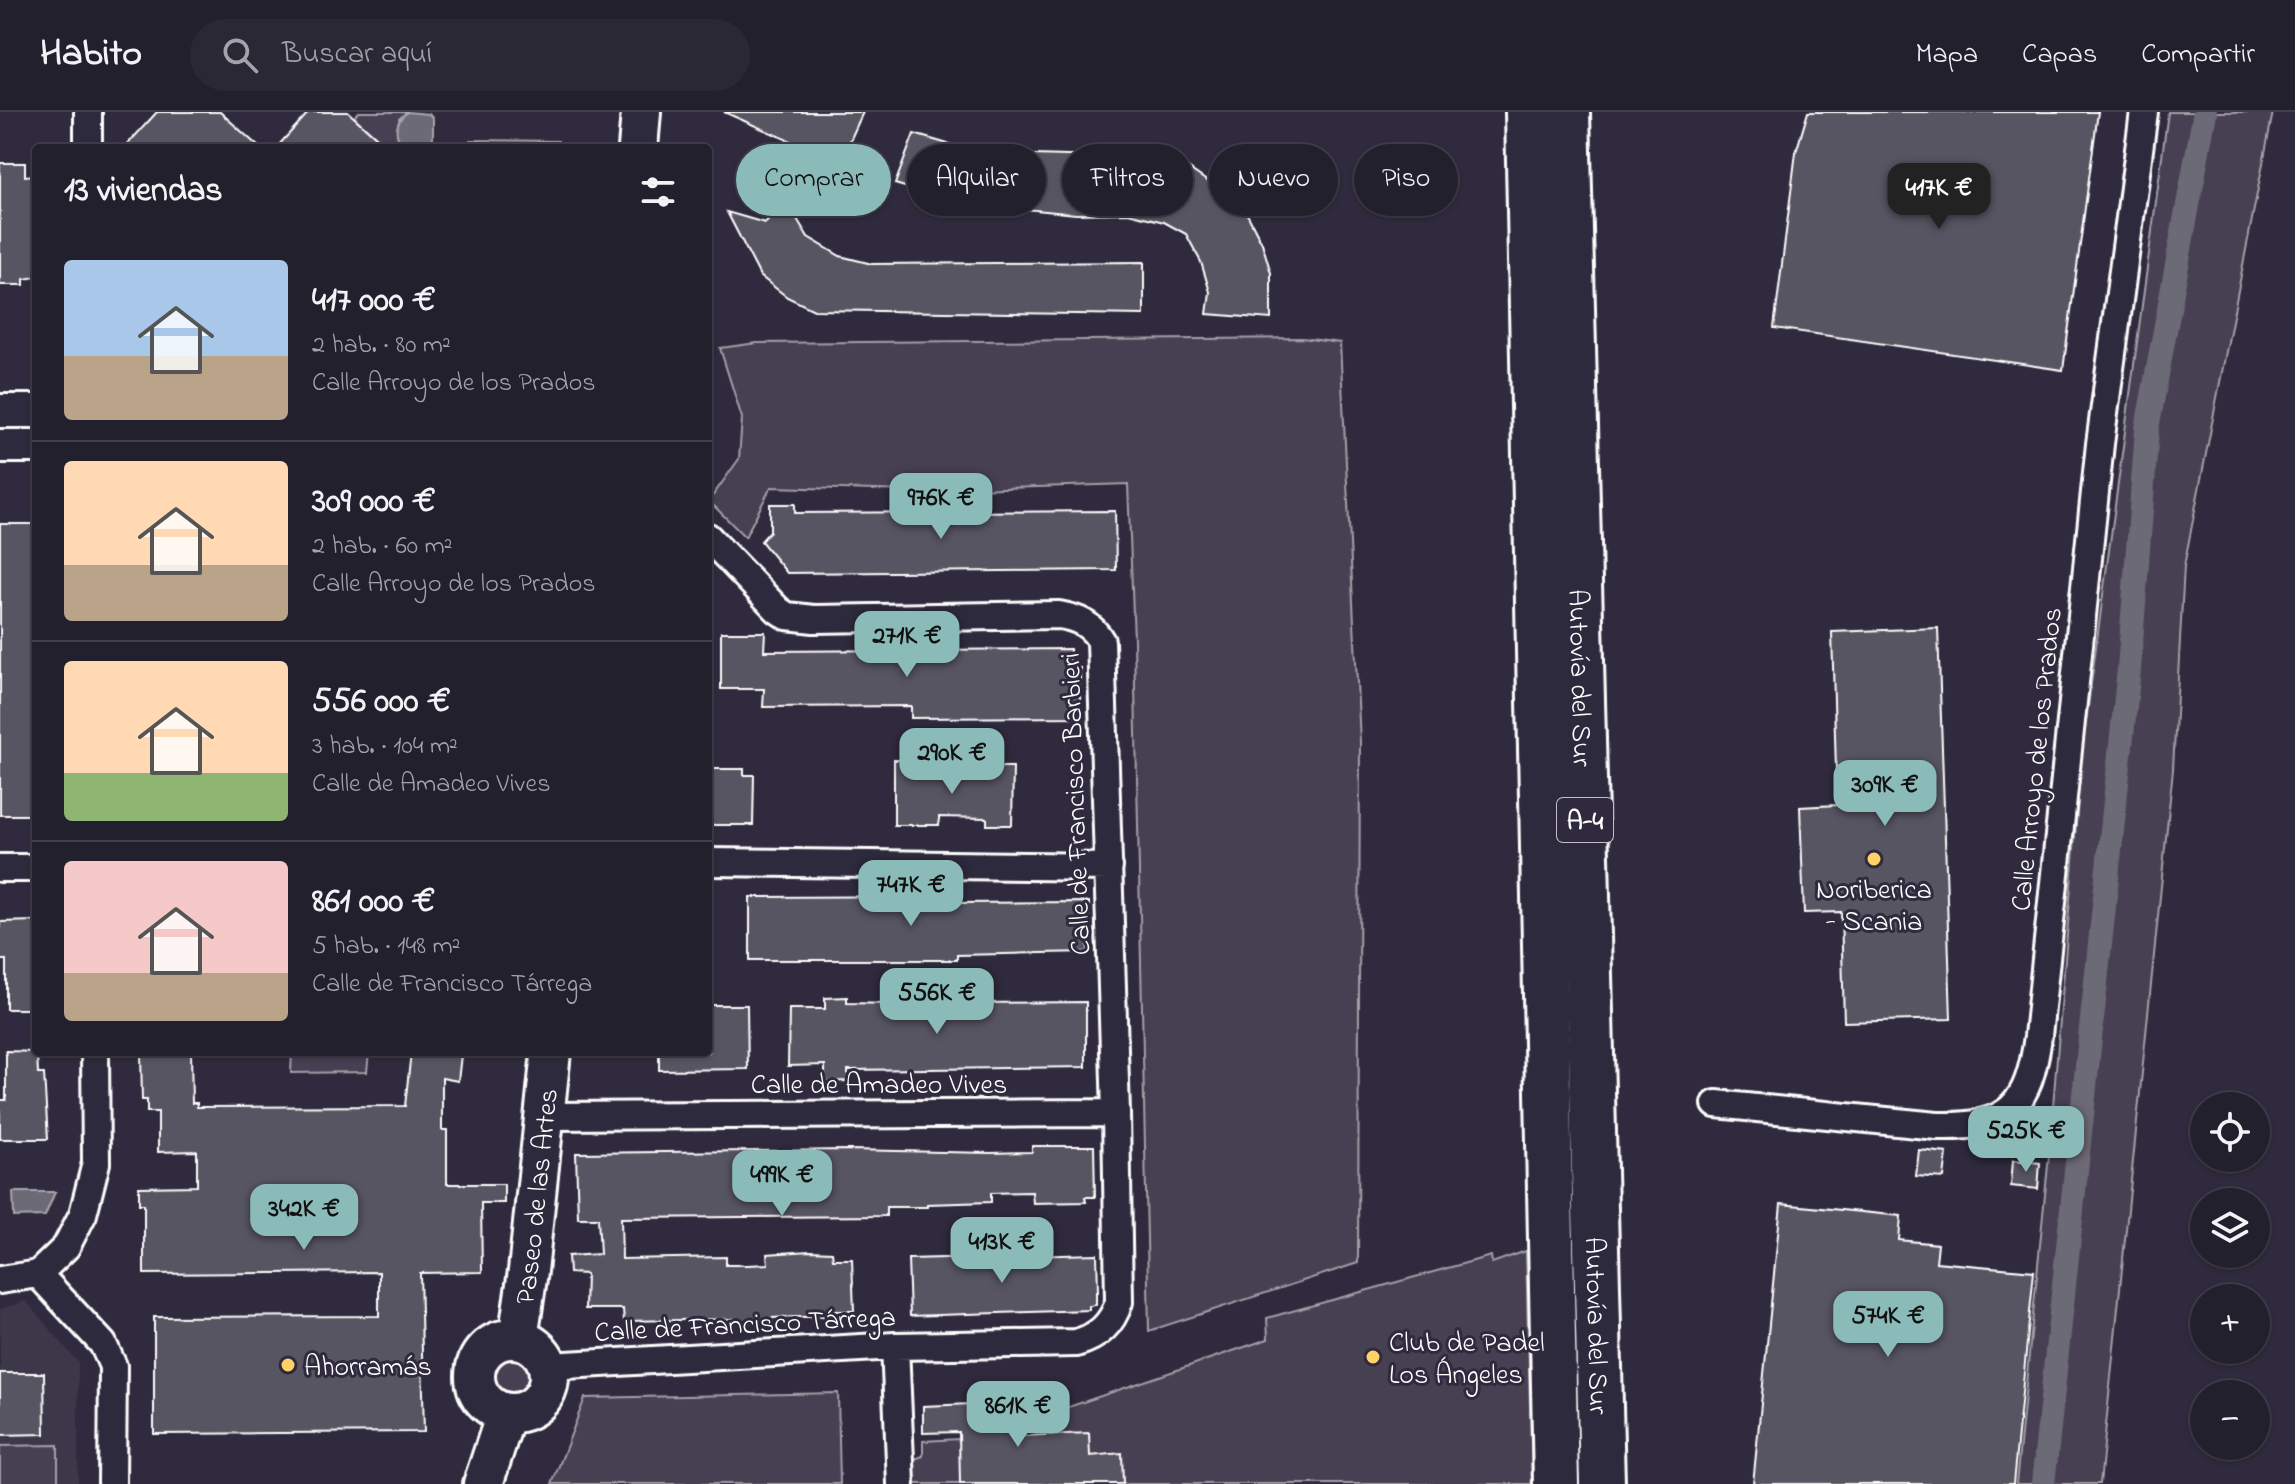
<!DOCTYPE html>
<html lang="es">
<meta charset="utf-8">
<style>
body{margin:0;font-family:"Indie Flower",sans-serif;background:#2b2836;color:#f1f3f6;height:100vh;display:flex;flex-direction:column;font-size:30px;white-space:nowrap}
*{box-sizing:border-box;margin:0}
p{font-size:26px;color:#a3a3aa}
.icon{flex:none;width:44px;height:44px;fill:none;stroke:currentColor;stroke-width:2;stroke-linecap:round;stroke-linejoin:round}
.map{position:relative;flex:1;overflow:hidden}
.details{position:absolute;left:32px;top:32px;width:680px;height:912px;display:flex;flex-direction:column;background:#23202e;border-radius:8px;box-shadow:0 2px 6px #0004,0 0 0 2px #403e4a}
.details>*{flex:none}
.top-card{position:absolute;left:736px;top:32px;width:760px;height:72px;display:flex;gap:16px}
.controls{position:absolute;left:2190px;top:980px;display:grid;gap:16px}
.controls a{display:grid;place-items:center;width:80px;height:80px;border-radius:50%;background:#23202e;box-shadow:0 2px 6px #0004,0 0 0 2px #403e4a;font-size:40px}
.price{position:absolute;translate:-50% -68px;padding:0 18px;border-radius:16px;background:#8bbbb9;color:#111;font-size:26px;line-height:52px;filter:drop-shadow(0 2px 4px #0008)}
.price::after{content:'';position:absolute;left:50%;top:48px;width:24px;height:18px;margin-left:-12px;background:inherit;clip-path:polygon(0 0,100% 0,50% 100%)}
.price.current{background:#222;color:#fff}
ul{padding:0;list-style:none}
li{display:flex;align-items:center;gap:24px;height:200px;padding:0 32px}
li+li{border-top:2px solid #403e4a}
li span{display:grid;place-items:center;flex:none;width:224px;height:160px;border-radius:8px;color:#555}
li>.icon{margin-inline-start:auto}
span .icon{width:96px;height:96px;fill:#fffc;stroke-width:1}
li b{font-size:34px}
h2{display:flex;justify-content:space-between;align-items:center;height:96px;padding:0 32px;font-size:34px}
.tag{padding:0 28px;border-radius:36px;background:#23202e;box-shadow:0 2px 6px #0004,0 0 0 2px #403e4a;font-size:28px;line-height:72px}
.tag.current{background:#8bbbb9;color:#111}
header{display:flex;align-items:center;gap:48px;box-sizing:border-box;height:112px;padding:0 40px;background:#23202e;border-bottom:2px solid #403e4a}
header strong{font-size:38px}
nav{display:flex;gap:44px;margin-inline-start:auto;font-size:28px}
.search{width:560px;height:72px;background:#2b2836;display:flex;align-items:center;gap:20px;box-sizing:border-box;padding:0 28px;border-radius:44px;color:#a3a3aa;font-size:30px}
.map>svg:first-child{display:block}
.built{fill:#3c3749}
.green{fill:#464152;stroke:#a2a0a8;stroke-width:2}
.water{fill:#6d6a77;stroke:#a7a6ad;stroke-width:2}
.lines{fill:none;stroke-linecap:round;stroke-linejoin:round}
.canal{stroke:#6d6a77;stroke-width:24}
.building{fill:#595564;stroke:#fff;stroke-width:2}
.minor-casing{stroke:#fff;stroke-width:32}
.tertiary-casing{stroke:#fff;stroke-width:38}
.secondary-casing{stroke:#fff;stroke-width:44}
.motorway-casing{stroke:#fff;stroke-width:50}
.minor{stroke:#2f2a3d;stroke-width:26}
.tertiary{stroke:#2f2a3d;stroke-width:32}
.secondary{stroke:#2f2a3d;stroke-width:38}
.motorway{stroke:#2f2a3d;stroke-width:44}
.poi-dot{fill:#ffd166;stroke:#2f2a3d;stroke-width:3}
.labels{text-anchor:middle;stroke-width:6;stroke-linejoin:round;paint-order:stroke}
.shield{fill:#2f2a3d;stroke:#c1bfc5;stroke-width:2}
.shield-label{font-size:26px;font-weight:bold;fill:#fff}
.street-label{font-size:28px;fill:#fff;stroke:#2f2a3d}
.poi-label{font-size:28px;fill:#fff;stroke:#2f2a3d;text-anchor:start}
</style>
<header>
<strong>Habito</strong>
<div class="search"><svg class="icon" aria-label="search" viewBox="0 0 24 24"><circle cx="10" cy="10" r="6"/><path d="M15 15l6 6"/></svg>Buscar aquí</div>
<nav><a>Mapa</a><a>Capas</a><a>Compartir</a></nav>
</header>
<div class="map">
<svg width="2295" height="1372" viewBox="0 0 2295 1372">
<rect width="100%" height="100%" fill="#2f2a3d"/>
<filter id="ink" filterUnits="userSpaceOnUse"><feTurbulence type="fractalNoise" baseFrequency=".0125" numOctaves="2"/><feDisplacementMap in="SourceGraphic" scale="16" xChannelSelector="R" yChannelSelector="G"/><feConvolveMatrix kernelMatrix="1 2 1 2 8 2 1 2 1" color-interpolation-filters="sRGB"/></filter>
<g filter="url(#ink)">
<path class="built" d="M26 1189 78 1250V1372H0V1197Z"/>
<path class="green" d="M359 0H407L399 7 404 34 409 36H383L385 33 354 5Z
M2168 0H2273L2184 454 2173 657 2100 1372H2016L2049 1043 2082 639Z
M470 28 558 29 557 36H470Z
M1302 226 1340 231 1360 630 1358 1151 1149 1219 1134 529 1128 372 910 379 771 375 745 425 709 389 739 347 742 306 720 236 757 231Z
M292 940H369L367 960 291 961Z
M1526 1139 1532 1372H907L906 1350 923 1344V1329L959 1327 960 1332 1268 1227 1267 1206 1491 1144 1492 1151Z
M491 1265a22 22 0 1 1 44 0a22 22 0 1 1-44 0Z
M838 1281 840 1372H552L585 1286Z
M58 1333V1372H0V1334Z"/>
<path class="water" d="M407 0 429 2 433 7V36C425 36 412 38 406 34 391 25 396 9 407 0Z
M13 1080H55L45 1104 14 1105Z"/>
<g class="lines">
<path class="canal" d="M2043 1372 2129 557 2147 317 2205 0"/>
</g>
<path class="building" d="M157 0H220L260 36H124Z
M309 0H348L388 36H276Z
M724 0H863L840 51Z
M1808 0H2098L2063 258 1774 216 1796 40Z
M914 22 948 32 997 42 1068 44 1136 40 1182 52 1214 74 1246 100 1262 131 1271 161V207L1207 202 1210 180 1201 150 1186 122 1164 110 1128 101 1076 102 955 90 895 72Z
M0 51H25V64L34 63V70H36V165L24 167V173H0Z
M785 87 808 125 840 144 872 152 1144 150V203L814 198 787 185 760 164 727 100 765 111Z
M770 392H795V401L1115 399 1116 458 787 461 761 429 770 419Z
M0 412H36V703H0Z
M1938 516 1951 907 1844 910 1841 800 1804 801 1800 695 1837 693 1832 520Z
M721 520H765L764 539 1070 537V556H1080V605L911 606V594L763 595 764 577H721Z
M894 648H915V665L987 664V655H1013L1012 713H987V706L939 705V713H894Z
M709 657H744V663H754L753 713H708Z
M956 784V791L1089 790 1088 840 957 843V848H750V785Z
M36 809V897H6V848H0V810Z
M847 885V891L890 892 1086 890V955L848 958V969L825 970V953L788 954 789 897H825V886Z
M708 893H747L748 957 659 958V940H708Z
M6 939 37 940 38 962H44L48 1027H0V988H6Z
M141 940H191L192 991H197V995L405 994 411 940H455L454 942 461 943 458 969 442 966V1018H447V1072H504V1091H481L482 1160 420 1161 424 1320 154 1322V1205L379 1204V1160L144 1162V1092H139V1075L197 1074V1039L158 1040V1000H147V988H142Z
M1032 1034H1094L1095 1085H1085L1086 1090 1033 1091 1032 1080 991 1081V1090L927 1092V1095H886V1104L621 1106 622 1147 726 1145V1153H747L768 1152 767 1142 810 1139 832 1140 833 1147H852L854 1199H834V1204L771 1206 772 1209 740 1210V1207L624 1209 623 1197H585L586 1162 569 1161 568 1144 600 1142 598 1106H578L576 1041 850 1038 990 1041 1032 1040Z
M1919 1038 1947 1041 1944 1066 1916 1064Z
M2013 1048 2040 1051 2038 1077 2011 1074Z
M1781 1092 1901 1104 1899 1128 1938 1132 1936 1150 2034 1159 2013 1372H1753Z
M1097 1142 1098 1180H1096V1193L1089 1194V1198L910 1204 908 1147Z
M0 1261H44L45 1322 0 1323Z
M1022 1290V1324L1089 1321 1090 1344 1122 1341 1123 1372H960L959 1320 923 1321V1294Z"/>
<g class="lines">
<g class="minor-casing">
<path id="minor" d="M88 0V36
M708 750 1109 755
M0 756H36
M1716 992 1937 1014C2009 1016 2029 994 2038 924L2100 332 2144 0
M546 1004 1116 1001
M38 1162 103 1232 113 1254 112 1372
M0 1168 38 1162 66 1135 83 1102 96 1051 95 940
M895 1234 901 1372
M549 1254 895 1234 1076 1231C1098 1225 1112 1212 1119 1190L1116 1001 1101 529C1091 512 1078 506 1059 503L814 507 787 504 778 498 708 425"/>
</g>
<g class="tertiary-casing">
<path id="tertiary" d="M0 299H36
M0 334H36"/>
</g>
<g class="secondary-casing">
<g id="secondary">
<path d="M638 36 641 0"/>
<circle cx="512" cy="1264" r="37"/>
<path id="s1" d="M518 1227 528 1159 551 940"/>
<path d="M483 1372 506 1302"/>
</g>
</g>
<g class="motorway-casing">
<g id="motorway">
<path d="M1528 0 1556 1372"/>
<path id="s2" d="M1567 0 1602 1372"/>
</g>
</g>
<use href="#minor" class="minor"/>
<use href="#tertiary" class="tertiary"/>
<use href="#secondary" class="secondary"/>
<use href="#motorway" class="motorway"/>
</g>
</g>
<g class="poi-dot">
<circle cx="1874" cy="747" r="8"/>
<circle cx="1373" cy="1245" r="8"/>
<circle cx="288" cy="1253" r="8"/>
</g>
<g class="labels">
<rect class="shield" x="1557" y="686" width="56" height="44" rx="6"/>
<g class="shield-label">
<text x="1585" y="717">A-4</text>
</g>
<g class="street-label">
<text dy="10" stroke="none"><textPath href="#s2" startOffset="566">Autovía del Sur</textPath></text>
<text transform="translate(2035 647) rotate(-84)" y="10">Calle Arroyo de los Prados</text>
<text transform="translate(1074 692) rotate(-92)" y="10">Calle de Francisco Barbieri</text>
<text x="879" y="981">Calle de Amadeo Vives</text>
<text dy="10" stroke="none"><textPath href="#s1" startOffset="144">Paseo de las Artes</textPath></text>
<text transform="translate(745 1211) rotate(-3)" y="10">Calle de Francisco Tárrega</text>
<text dy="10" stroke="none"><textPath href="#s2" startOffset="1214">Autovía del Sur</textPath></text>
</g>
<g class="poi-label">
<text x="1874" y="786" text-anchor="middle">Noriberica<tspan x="1874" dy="32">- Scania</tspan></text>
<text x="1389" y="1239">Club de Padel<tspan x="1389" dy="32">Los Ángeles</tspan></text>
<text x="304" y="1263">Ahorramás</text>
</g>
</g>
</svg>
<div class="controls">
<a><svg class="icon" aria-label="locate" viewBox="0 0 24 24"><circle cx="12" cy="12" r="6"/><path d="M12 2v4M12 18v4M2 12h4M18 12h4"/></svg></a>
<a><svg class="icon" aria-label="layers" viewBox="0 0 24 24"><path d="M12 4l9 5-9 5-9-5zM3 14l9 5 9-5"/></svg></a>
<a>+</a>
<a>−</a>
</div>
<b class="price current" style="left:1939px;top:119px">417K €</b>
<b class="price" style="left:941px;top:429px">976K €</b>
<b class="price" style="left:907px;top:567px">271K €</b>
<b class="price" style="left:952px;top:684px">290K €</b>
<b class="price" style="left:1885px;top:716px">309K €</b>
<b class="price" style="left:911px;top:816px">747K €</b>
<b class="price" style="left:937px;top:924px">556K €</b>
<b class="price" style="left:2026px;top:1062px">525K €</b>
<b class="price" style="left:782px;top:1106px">499K €</b>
<b class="price" style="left:304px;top:1140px">342K €</b>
<b class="price" style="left:1002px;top:1173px">413K €</b>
<b class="price" style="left:1888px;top:1247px">574K €</b>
<b class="price" style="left:1018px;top:1337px">861K €</b>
<div class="top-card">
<a class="tag current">Comprar</a>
<a class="tag">Alquilar</a>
<a class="tag">Filtros</a>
<a class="tag">Nuevo</a>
<a class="tag">Piso</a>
</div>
<section class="details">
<h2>13 viviendas<svg class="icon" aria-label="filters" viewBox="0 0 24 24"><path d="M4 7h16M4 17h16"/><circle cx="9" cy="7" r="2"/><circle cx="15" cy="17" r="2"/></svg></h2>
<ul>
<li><span style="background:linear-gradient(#a9c7e8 60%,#b9a48a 0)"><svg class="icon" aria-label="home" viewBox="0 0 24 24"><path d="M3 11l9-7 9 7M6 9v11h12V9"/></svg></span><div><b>417 000 €</b><p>2 hab. · 80 m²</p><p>Calle Arroyo de los Prados</p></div></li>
<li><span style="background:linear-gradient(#ffd9b3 65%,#b9a48a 0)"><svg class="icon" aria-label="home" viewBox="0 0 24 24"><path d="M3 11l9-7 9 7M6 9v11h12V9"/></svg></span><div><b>309 000 €</b><p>2 hab. · 60 m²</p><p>Calle Arroyo de los Prados</p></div></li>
<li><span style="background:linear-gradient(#ffd9b3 70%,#8fb573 0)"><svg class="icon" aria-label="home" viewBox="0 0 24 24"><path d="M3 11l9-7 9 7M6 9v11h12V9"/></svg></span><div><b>556 000 €</b><p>3 hab. · 104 m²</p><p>Calle de Amadeo Vives</p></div></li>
<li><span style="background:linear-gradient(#f6c9c9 70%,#b9a48a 0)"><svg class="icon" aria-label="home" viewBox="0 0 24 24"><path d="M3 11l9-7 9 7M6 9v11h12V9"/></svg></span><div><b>861 000 €</b><p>5 hab. · 148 m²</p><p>Calle de Francisco Tárrega</p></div></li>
</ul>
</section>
</div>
